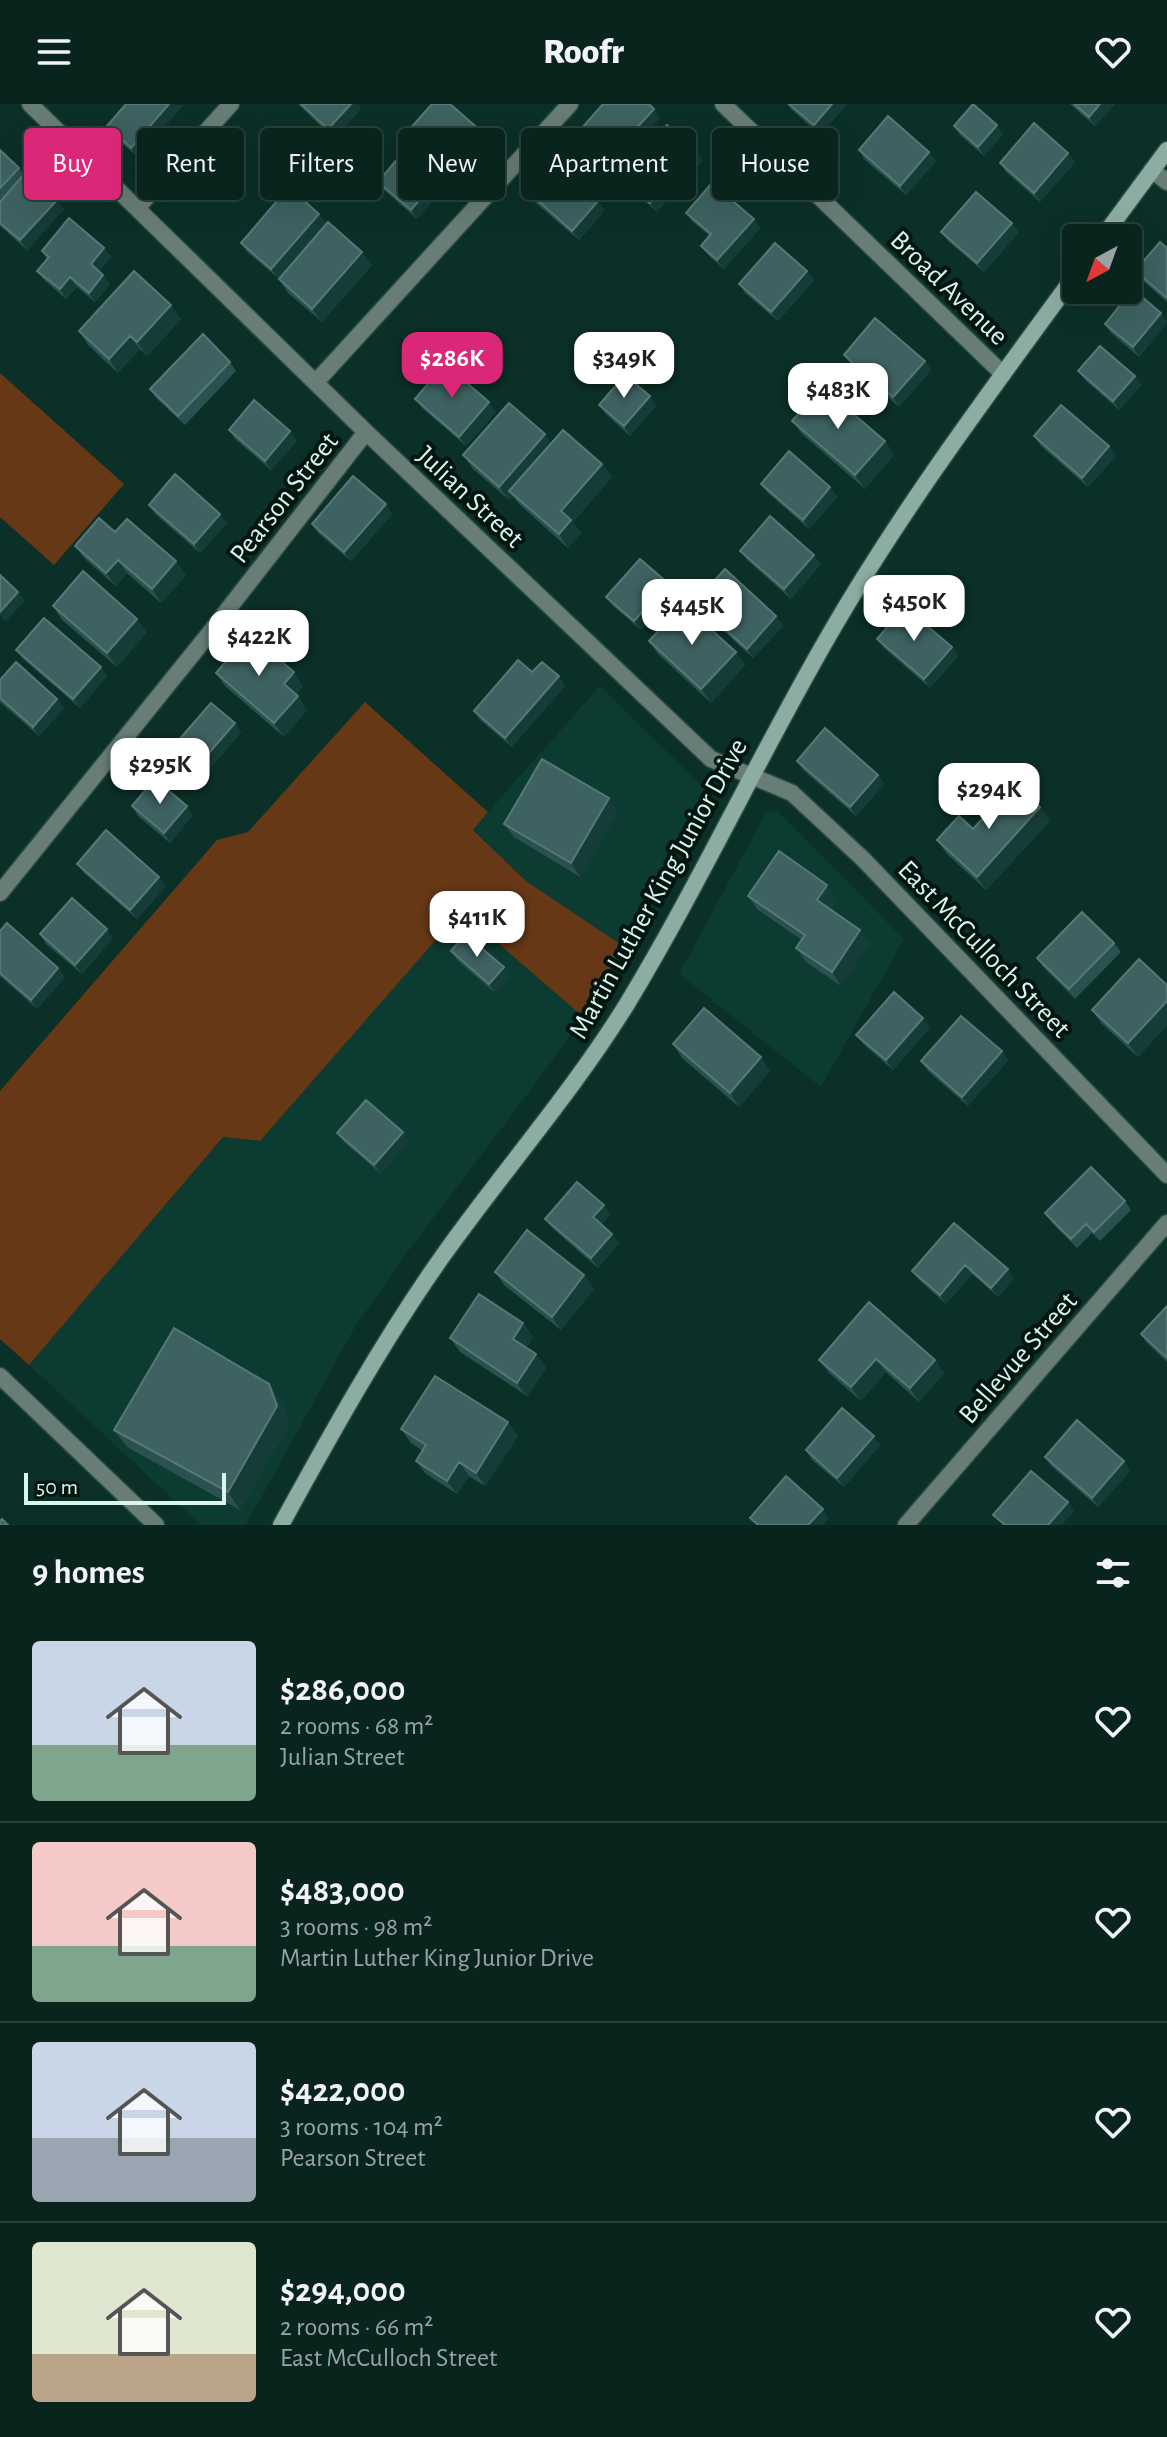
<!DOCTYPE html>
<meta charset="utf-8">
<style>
body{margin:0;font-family:"Alegreya Sans",sans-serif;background:#16302a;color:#f1f3f6;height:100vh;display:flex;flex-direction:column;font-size:30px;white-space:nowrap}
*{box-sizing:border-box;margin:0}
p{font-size:26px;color:#98a4a4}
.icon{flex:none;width:44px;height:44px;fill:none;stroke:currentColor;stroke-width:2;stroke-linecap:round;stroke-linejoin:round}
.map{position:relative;height:1421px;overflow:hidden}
.details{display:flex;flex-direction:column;background:#08241d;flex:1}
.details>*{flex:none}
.hud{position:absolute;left:24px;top:24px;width:1120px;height:72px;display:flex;gap:16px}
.needle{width:52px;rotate:221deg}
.tools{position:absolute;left:1062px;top:120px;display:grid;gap:16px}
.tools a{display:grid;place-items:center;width:80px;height:80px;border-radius:8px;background:#08241d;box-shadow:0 8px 32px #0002,0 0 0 2px #29413b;font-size:40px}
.scale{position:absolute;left:24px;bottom:20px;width:202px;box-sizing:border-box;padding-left:8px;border:4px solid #dbf4ec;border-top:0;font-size:22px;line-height:28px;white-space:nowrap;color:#dbf4ec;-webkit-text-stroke:6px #031510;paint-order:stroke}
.price{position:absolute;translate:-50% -68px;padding:0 18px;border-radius:16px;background:#fff;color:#222;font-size:26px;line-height:52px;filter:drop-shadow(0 2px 4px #0008)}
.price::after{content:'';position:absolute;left:50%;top:48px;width:24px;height:18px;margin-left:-12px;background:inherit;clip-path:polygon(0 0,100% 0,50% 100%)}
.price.selected{background:#db2777;color:#fff}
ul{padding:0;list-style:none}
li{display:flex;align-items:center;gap:24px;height:200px;padding:0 32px}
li+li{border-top:2px solid #29413b}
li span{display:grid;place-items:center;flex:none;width:224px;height:160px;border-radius:8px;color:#555}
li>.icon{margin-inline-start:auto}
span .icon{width:96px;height:96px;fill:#fffc;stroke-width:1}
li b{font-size:34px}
h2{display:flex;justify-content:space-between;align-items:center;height:96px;padding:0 32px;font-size:34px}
.pill{padding:0 28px;border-radius:8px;background:#08241d;box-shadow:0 8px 32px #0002,0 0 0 2px #29413b;font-size:28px;line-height:72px}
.pill.selected{background:#db2777;color:#fff}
header{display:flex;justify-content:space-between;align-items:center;height:104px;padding:0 32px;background:#08241d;font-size:36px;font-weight:800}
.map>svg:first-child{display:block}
.built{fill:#0c3b31}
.green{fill:#673816}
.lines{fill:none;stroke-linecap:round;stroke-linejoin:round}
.minor-casing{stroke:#284b43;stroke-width:19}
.secondary-casing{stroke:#284b43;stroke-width:19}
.minor{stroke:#697d77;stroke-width:16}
.secondary{stroke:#8dada3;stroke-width:16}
.wall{fill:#2a5050}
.shaded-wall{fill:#163c38}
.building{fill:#3d6261;stroke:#567976;stroke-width:2}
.labels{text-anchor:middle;stroke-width:8;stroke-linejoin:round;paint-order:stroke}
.street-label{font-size:28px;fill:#dbf4ec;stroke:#031510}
</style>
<header><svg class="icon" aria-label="menu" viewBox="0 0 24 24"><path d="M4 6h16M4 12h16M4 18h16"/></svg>Roofr<svg class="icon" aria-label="heart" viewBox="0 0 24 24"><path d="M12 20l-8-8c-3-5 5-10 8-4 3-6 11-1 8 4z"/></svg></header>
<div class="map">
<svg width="1167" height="1421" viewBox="0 0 1167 1421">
<rect width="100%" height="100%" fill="#0b3027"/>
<path class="built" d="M600 582 698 678 707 690 623 842 526 777 473 725Z
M777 706 904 835 821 983 679 870 766 709Z
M461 806 583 913 536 979 409 1146 355 1223 246 1421H201L29 1261 223 1033 260 1037Z"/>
<path class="green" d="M0 269 124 380 54 461 0 413Z
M365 598 488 708 473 726 526 777 623 842 583 913 461 807 260 1037 223 1033 29 1261 0 1235V987L217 736 248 728Z"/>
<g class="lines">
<g class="minor-casing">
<path id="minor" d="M30 0 366 328 711 655 792 689 863 755 1167 1071
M723 0 1003 270
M1152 66 1167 78
M137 104 231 0
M316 278 570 0
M0 789 208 531 366 328
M0 1272 156 1421
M906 1421 1167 1119"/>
</g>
<g class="secondary-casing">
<path id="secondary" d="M1102 134 1167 46
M281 1421C331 1330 382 1238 442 1153 503 1067 572 989 627 900 699 781 758 654 828 533 901 406 990 288 1076 170"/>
</g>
<use href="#minor" class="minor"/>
<use href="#secondary" class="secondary"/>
</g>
<path class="wall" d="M298 0H358L361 5 334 35Z
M787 0H847L820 31 791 5Z
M1070 0H1115L1095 22Z
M183 1 138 53 113 32 107 22Z
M660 14 617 61 587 34 581 25Z
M954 22 1003 30 984 52 960 31Z
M408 27 487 36 456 72 415 36Z
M0 46 19 64 24 71 64 105 27 146 0 122Z
M859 46 936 57 906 91 865 56Z
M703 56 657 108 628 82 621 73Z
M1075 58 1040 98 1006 68 1000 59Z
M378 78 444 84 417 115 385 87Z
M526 86 605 106 579 136 532 96Z
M686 109 754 115 760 124 724 165 708 151 701 142 710 132 693 118Z
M326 119 278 174 247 148 241 139Z
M941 128H1019L984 168 948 137Z
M104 144 111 153 99 167 110 180 95 198 77 183 66 195 44 176 37 167 47 155 42 147Z
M1167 144V198L1142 176 1135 167Z
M362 148 372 161 322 218 288 189 279 175Z
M807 167 814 176 778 217 745 189 739 180Z
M1161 209 1167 218 1139 253 1111 229 1105 220Z
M181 215 147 252 140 245 118 269 88 241 79 227Z
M844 251 925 257 931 266 899 303 850 260Z
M230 258 236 267 185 321 156 294 150 285Z
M1078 267 1135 272 1141 281 1119 306 1085 276Z
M650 292 656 302 630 332 606 310 599 301Z
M415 295 496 308 466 342 422 304Z
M792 317 885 337 894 351 865 385 802 330Z
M229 326 297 337 271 366 235 335Z
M1034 332 1116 352 1088 383 1041 342Z
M551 339 602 360 612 373 573 418 581 429 568 444 519 400 513 392 509 396 473 365 463 351Z
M761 380 830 383 837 393 809 425 768 389Z
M149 401 227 419 200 449 155 410Z
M392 410 351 457 318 429 312 420Z
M115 428 186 471 161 499 127 469 116 482 85 455 75 442Z
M740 447 821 460 791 495 747 456Z
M674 489 641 526 613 502 606 493Z
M695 498 783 522 753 554 702 507Z
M53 502 147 528 117 563 62 516Z
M877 535 952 543 958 552 930 584 884 544Z
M649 537 736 548 745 561 711 599 658 550Z
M16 546 101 563 107 572 80 604 23 555Z
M216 569 303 582 296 591 307 606 284 633 225 582Z
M0 576 57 595 64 604 39 632 0 598Z
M565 582 512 643 480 616 474 607Z
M235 619 241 628 208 667 184 646 178 637Z
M797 657 878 671 884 680 856 712 803 666Z
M132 702 193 711 170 739 138 712Z
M618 708 580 773 514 733 504 720Z
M1050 717 986 786 947 750 937 736 973 725Z
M77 760 166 782 137 815 84 769Z
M748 792 837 794 830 805 860 826 869 840 841 882 806 858 796 844 802 836 758 806Z
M0 827 65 873 37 905 0 872Z
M40 830 113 834 82 870 46 840Z
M1114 839 1121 848 1075 895 1043 863 1037 854Z
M451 847 510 873 495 889 457 856Z
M1167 881V921L1138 953 1101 919 1092 906Z
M930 923 893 966 863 940 856 931Z
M673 940 761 953 770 967 739 1003 682 954Z
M1002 947 1008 956 968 1002 928 967 921 957Z
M403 1028 409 1037 381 1070 344 1038 337 1029Z
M1125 1097 1131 1106 1100 1137 1092 1129 1077 1144 1052 1119 1045 1109Z
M610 1110 601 1121 612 1130 619 1139 598 1164 552 1124 545 1115Z
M954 1119 1014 1174 998 1193 972 1170 946 1200 919 1176 912 1167Z
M495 1168 584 1171 594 1185 561 1226 504 1181Z
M1167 1202V1258L1147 1239 1141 1230Z
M523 1219 533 1233 526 1244 536 1250 546 1264 527 1292 460 1248 450 1234Z
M819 1256H935L944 1269 919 1298 886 1268 861 1297 829 1269Z
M282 1297 289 1320 240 1406 127 1343 114 1326Z
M401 1325 518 1332 485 1382 469 1372 457 1390 426 1370 416 1357 423 1347 411 1339Z
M880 1341 844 1383 812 1356 806 1346Z
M1045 1353 1130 1367 1098 1403 1051 1362Z"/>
<path class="shaded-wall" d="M169 0 183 1 138 53 131 44Z
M351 0H358L361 5 334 35 328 25Z
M832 0H847L820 31 814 21Z
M1100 0H1115L1095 22 1089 13Z
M654 5 660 14 617 61 611 52Z
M997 21 1003 30 984 52 978 43Z
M481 27 487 36 456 72 450 62Z
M696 47 703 56 657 108 650 99Z
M929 48 936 57 906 91 900 82Z
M1068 49 1075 58 1040 98 1034 89Z
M438 74 444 84 417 115 411 106Z
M57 96 64 105 27 146 20 136Z
M598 97 605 106 579 136 572 127Z
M319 110 326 119 278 174 271 165Z
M754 115 760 124 724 165 717 156Z
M1012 119 1019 128 984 168 977 159Z
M104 144 111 153 97 170 91 160Z
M362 148 372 161 322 218 312 205Z
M807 167 814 176 778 217 771 208Z
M103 171 110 180 95 198 89 189Z
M70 173 77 183 66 195 60 185Z
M171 201 181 215 147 252 137 238Z
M1161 209 1167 218 1139 253 1133 243Z
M130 232 140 245 118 269 109 255Z
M925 257 931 266 899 303 893 293Z
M1135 272 1141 281 1119 306 1113 297Z
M650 292 656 302 630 332 624 322Z
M489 298 496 308 466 342 459 333Z
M290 327 297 337 271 366 265 357Z
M545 330 554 344 509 387 513 392 509 396 499 383Z
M885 337 894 351 865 385 855 371Z
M1109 342 1116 352 1088 383 1082 374Z
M602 360 612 373 573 418 581 429 568 444 559 430 561 407Z
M830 383 837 393 809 425 803 416Z
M386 400 392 410 351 457 344 448Z
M220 410 227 419 200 449 194 440Z
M814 451 821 460 791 495 784 485Z
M118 456 127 469 116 482 106 469Z
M176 457 186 471 161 499 152 485Z
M668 479 674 489 641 526 634 517Z
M18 488 25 497 5 518 0 511V508Z
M776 512 783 522 753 554 747 545Z
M137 515 147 528 117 563 107 549Z
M952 543 958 552 930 584 924 575Z
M736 548 745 561 711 599 701 585Z
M101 563 107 572 80 604 73 595Z
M294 568 303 582 293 594 284 580Z
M559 572 565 582 512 643 505 634Z
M298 592 307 606 284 633 274 619Z
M57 595 64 604 39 632 33 623Z
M235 619 241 628 208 667 202 657Z
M878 671 884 680 856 712 850 703Z
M609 694 618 708 580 773 571 759Z
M187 702 193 711 170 739 164 729Z
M1040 703 1050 717 986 786 977 773Z
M159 773 166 782 137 815 130 806Z
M827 781 837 794 826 810 817 796Z
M107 825 113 834 82 870 75 861Z
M860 826 869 840 841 882 832 868Z
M504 863 510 873 495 889 489 880Z
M58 864 65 873 37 905 31 896Z
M1167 897V921L1138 953 1128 939Z
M923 914 930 923 893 966 886 956Z
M1002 947 1008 956 968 1002 962 993Z
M761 953 770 967 739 1003 730 989Z
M403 1028 409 1037 381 1070 374 1061Z
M604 1101 610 1110 599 1123 593 1113Z
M612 1130 619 1139 598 1164 591 1154Z
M965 1161 972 1170 946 1200 940 1191Z
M1008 1165 1014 1174 998 1193 991 1184Z
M584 1171 594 1185 561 1226 552 1213Z
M523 1219 533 1233 522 1249 513 1235Z
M536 1250 546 1264 527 1292 517 1279Z
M876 1255 886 1268 861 1297 851 1283Z
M935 1256 944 1269 919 1298 910 1284Z
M269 1280 282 1297 289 1320 240 1406 228 1388Z
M508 1318 518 1332 485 1382 476 1369Z
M874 1332 880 1341 844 1383 837 1374Z
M1124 1357 1130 1367 1098 1403 1092 1394Z
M459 1358 469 1372 457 1390 447 1377Z
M1068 1398 1074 1407 1062 1421H1048Z
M823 1405 829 1414 823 1421H808Z"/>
<path class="building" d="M126 0H169L131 44 107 22Z
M301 0H351L328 25Z
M432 0H450L481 27 450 62 408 27Z
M603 0H649L654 5 611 52 581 25Z
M789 0H832L814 21Z
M973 0 997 21 978 43 954 22Z
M1074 0H1100L1089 13Z
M888 12 929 48 900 82 859 46Z
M1034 19 1068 49 1034 89 1000 59Z
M667 21 696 47 650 99 621 73Z
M0 46 19 64 0 84Z
M405 46 438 74 411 106 378 78Z
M552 56 598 97 572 127 526 86Z
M26 68 57 96 20 136 0 119V98Z
M712 79 754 115 717 156 701 142 711 130 686 109Z
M289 83 319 110 271 165 241 139Z
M976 88 1012 119 977 159 941 128Z
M69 114 104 144 91 160 103 171 89 189 70 173 60 185 37 167 49 153 42 147Z
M328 118 362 148 312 205 279 175Z
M1160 138 1167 144V194L1135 167Z
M775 139 807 167 771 208 739 180Z
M134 167 171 201 137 238 130 232 109 255 79 227Z
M1133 185 1161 209 1133 243 1105 220Z
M875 214 925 257 893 293 844 251Z
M203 230 230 258 178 312 150 285Z
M1100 242 1135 272 1113 297 1078 267Z
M445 260 489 298 459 333 415 295Z
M625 271 650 292 624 322 599 301Z
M822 283 885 337 855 371 792 317Z
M254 296 290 327 265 357 229 326Z
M509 299 545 330 499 383 463 351Z
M1061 301 1109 342 1082 374 1034 332Z
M563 326 602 360 561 407 571 416 559 430 509 387Z
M789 347 830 383 803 416 761 380Z
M175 370 220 410 194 440 149 401Z
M353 372 386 400 344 448 312 420Z
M770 412 814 451 784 485 740 447Z
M99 414 115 428 127 415 176 457 152 485 118 456 106 469 75 442Z
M640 455 668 479 634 517 606 493Z
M725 465 776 512 747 545 695 498Z
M83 467 137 515 107 549 53 502Z
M0 471 18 488 0 508Z
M683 500 736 548 701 585 649 537Z
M905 503 952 543 924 575 877 535Z
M44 514 101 563 73 595 16 546Z
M250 530 294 568 284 580 298 592 274 619 216 569Z
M518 556 532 568 542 558 559 572 505 634 474 607Z
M16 558 57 595 33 623 0 594V576Z
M211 599 235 619 202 657 178 637Z
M825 624 878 671 850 703 797 657Z
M542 655 609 694 571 759 504 720Z
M155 675 187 702 164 729 132 702Z
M1014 680 1040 703 977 773 937 736 959 712 973 725Z
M106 726 159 773 130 806 77 760Z
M779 747 827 781 817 796 860 826 832 868 796 844 805 831 748 792Z
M72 794 107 825 75 861 40 830Z
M1082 808 1114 839 1069 885 1037 854Z
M7 819 58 864 31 896 0 869V827Z
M465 830 504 863 489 880 451 847Z
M1139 855 1167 881V897L1128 939 1092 906Z
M894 888 923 914 886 956 856 931Z
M704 904 761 953 730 989 673 940Z
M961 912 1002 947 962 993 921 957Z
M366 996 403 1028 374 1061 337 1029Z
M1091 1063 1125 1097 1094 1128 1086 1120 1071 1135 1045 1109Z
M577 1078 604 1101 593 1113 612 1130 591 1154 545 1115Z
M954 1119 1008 1165 991 1184 965 1161 940 1191 912 1167Z
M527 1126 584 1171 552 1213 495 1168Z
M479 1190 523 1219 513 1235 536 1250 517 1279 450 1234Z
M869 1198 935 1256 910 1284 876 1255 851 1283 819 1256Z
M1167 1202V1254L1141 1230Z
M174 1224 269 1280 277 1302 228 1388 114 1326Z
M435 1272 508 1318 476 1369 459 1358 447 1377 416 1357 426 1341 401 1325Z
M842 1304 874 1332 837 1374 806 1346Z
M1077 1316 1124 1357 1092 1394 1045 1353Z
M1031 1367 1068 1398 1048 1421H1005L993 1411Z
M786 1372 823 1405 808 1421H758L750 1414Z
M2 1415 8 1421H0V1417Z"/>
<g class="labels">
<g class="street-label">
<text transform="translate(950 183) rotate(44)" y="10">Broad Avenue</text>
<text transform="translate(471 392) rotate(43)" y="10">Julian Street</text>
<text transform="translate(283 393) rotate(-52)" y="10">Pearson Street</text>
<text transform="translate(657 784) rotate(-61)" y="10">Martin Luther King Junior Drive</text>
<text transform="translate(985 844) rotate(46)" y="10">East McCulloch Street</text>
<text transform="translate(1017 1253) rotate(-49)" y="10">Bellevue Street</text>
</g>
</g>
</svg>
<div class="tools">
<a><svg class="needle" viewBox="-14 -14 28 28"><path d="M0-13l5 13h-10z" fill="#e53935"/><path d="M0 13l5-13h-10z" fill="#98a4a4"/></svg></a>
</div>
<div class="scale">50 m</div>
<b class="price selected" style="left:452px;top:296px">$286K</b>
<b class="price" style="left:624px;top:296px">$349K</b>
<b class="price" style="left:838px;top:327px">$483K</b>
<b class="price" style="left:914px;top:539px">$450K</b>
<b class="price" style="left:692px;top:543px">$445K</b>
<b class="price" style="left:259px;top:574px">$422K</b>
<b class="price" style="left:160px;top:702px">$295K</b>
<b class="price" style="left:989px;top:727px">$294K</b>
<b class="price" style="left:477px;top:855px">$411K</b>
<div class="hud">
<a class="pill selected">Buy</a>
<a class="pill">Rent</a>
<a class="pill">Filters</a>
<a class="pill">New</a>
<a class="pill">Apartment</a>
<a class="pill">House</a>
</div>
</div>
<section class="details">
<h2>9 homes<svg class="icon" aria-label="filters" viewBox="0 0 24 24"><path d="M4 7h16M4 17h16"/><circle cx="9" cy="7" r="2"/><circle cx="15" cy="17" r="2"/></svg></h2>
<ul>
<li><span style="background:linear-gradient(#c9d6e8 65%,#7fa58c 0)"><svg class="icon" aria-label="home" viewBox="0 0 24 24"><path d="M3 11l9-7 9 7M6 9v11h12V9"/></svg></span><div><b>$286,000</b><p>2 rooms · 68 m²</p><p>Julian Street</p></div><svg class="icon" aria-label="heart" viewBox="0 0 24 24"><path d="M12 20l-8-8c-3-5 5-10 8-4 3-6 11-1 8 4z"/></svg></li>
<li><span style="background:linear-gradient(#f6c9c9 65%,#7fa58c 0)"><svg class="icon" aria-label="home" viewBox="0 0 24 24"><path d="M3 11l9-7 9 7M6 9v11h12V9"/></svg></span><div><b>$483,000</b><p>3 rooms · 98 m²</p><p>Martin Luther King Junior Drive</p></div><svg class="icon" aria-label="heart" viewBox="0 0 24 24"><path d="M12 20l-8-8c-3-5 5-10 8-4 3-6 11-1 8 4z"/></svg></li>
<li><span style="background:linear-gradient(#c9d6e8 60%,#9aa5b1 0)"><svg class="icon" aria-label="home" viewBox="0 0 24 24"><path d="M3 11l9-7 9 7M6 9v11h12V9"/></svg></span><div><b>$422,000</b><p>3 rooms · 104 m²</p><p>Pearson Street</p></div><svg class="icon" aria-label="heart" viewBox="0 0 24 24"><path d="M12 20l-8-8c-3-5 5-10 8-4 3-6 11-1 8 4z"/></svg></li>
<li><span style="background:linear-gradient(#dfe7d0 70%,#b9a48a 0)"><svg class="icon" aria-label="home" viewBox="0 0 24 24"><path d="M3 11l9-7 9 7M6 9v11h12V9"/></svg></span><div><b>$294,000</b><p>2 rooms · 66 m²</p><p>East McCulloch Street</p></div><svg class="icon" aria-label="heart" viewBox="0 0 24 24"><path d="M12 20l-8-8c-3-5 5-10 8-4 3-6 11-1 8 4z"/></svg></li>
</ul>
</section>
